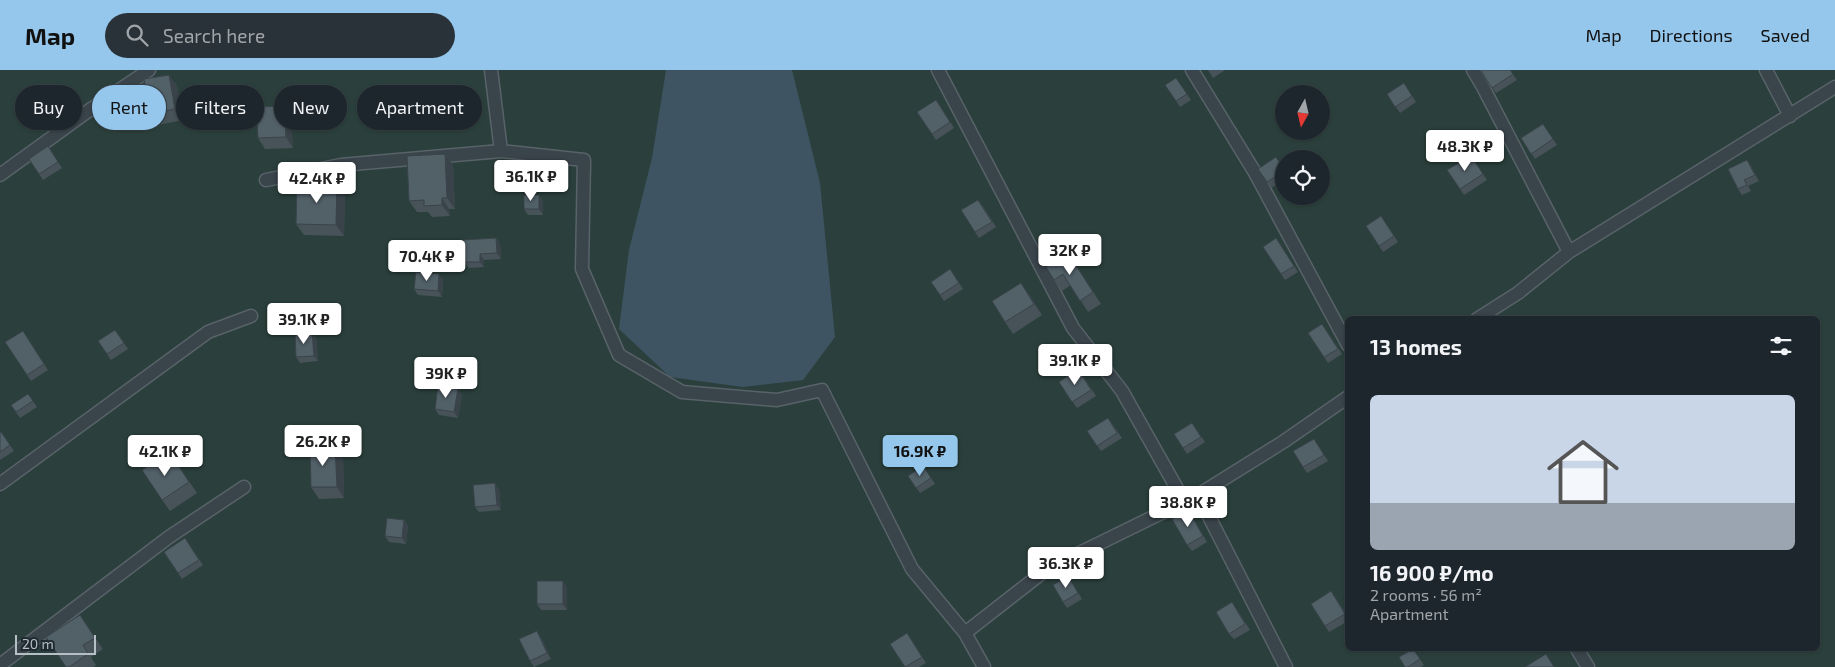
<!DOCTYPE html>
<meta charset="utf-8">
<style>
body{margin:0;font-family:"Exo 2",sans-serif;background:#293238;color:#f1f3f6;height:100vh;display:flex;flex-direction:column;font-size:19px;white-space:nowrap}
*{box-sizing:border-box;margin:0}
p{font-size:16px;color:#a0a5a9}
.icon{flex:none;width:28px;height:28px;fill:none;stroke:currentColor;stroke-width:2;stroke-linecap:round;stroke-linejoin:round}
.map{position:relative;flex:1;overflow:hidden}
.details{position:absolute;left:1345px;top:246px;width:475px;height:335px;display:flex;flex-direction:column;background:#1c262c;border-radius:8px;box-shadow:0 1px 4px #0004,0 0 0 1px #3a4348}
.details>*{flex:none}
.hud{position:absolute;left:15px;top:15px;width:475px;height:45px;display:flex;gap:10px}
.needle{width:32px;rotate:188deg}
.controls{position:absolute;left:1275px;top:15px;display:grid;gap:10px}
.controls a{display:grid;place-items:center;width:55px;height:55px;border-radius:50%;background:#1c262c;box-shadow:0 1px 4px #0004,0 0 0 1px #3a4348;font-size:25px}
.scale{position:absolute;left:15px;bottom:12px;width:81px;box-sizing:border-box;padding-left:5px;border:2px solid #b6bfc6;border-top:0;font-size:14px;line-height:18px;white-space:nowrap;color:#b6bfc6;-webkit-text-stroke:4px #1f2930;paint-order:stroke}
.price{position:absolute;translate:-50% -42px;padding:0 11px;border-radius:5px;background:#fff;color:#222;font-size:16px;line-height:32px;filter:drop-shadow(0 1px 2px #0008)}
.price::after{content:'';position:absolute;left:50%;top:30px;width:15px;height:11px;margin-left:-8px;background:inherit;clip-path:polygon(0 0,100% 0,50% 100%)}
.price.on{background:#95c7ec;color:#111}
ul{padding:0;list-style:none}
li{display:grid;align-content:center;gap:10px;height:265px;padding:0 25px}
li span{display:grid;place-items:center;height:155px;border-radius:8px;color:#555}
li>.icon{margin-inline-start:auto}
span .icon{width:90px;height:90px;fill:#fffc;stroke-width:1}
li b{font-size:21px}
h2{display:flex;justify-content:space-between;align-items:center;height:60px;padding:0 25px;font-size:21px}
.chip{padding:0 18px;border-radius:22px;background:#1c262c;box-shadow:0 1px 4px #0004,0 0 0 1px #3a4348;font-size:18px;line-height:45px}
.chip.on{background:#95c7ec;color:#111}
header{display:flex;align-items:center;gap:30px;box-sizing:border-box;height:70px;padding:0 25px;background:#95c7ec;color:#111}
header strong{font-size:24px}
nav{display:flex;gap:28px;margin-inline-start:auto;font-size:18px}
.search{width:350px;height:45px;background:#293238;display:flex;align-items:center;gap:12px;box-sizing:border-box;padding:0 18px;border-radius:28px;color:#a0a5a9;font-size:19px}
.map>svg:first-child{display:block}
.green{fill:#2b403c;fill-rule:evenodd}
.water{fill:#3e5462}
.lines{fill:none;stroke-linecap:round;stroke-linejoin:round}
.service-casing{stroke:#586269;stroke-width:15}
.service{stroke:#3a444b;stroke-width:12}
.wall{fill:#475359}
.shaded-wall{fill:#394349}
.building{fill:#526068;stroke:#394349}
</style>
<header>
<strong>Map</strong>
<div class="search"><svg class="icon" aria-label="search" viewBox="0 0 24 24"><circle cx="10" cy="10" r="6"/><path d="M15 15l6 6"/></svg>Search here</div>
<nav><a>Map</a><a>Directions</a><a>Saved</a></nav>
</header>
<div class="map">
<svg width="1835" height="597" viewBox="0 0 1835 597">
<rect width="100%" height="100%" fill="#26333b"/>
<path class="green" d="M0 0H1835V597H0ZM1284 24H1321V61H1284ZM1284 89H1321V126H1284ZM1348 249H1818V579H1348Z"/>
<path class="water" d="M666 0H792L820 113 835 267 803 310 743 317 670 307 619 259 629 180 652 88Z"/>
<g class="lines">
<g class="service-casing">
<path id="service" d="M491 0 501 81
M938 0 1073 258 1122 321 1184 431
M1192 0 1254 101 1348 275
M1473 0 1483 17 1569 182
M1766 0 1790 46
M0 105 91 39 149 0
M266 110 341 95 501 81 584 90 582 199 619 285 682 322 777 330 822 320 912 499 965 563 984 597
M1477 249 1518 223 1569 182 1835 17
M0 414 208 262 251 246
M1198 425 1286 597
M965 563 1047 499 1198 425 1283 372 1348 327
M1577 579 1588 597
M0 595 169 467 244 417"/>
</g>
<use href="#service" class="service"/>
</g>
<path class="wall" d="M1208 0H1225L1213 8Z
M1510 0 1517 10 1496 23 1481 1Z
M169 5 177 16 183 50 158 55 150 44Z
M1176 8 1191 30 1180 37 1165 15Z
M1404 13 1416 32 1400 43 1387 24Z
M40 18 53 38 38 48 24 28Z
M936 30 954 58 936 70 917 42Z
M284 36 291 47 293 78 265 79 258 68Z
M1543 54 1557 75 1535 89 1521 68Z
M48 76 62 98 43 110 29 89Z
M445 84 453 95 455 139H449L450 146 432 147 428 142H417L409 131Z
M1471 86 1487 110 1464 125 1447 100Z
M1747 90 1751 96 1759 111 1748 116 1751 121 1742 125 1738 119Z
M1258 99H1284V110L1271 118Z
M345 125 344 166 304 165 296 154Z
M543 131V145H528L524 139Z
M982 135 996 157 979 168 975 162Z
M1381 146 1398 172 1383 182 1366 156Z
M496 168 500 174 501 189 484 190V197L469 198 464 192Z
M1276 168 1298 202 1285 210 1263 177Z
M1068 183 1101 234 1088 242 1071 215 1062 221 1054 210Z
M950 199 963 219 944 231 931 212Z
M443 210 442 227 418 225 414 219Z
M1029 224 1042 245 1013 264 1005 252Z
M1322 254 1342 284 1328 293 1308 263Z
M115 260 128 279 111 290 98 271Z
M23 261 48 300 31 311 5 272Z
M312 262 316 268 318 291 300 293 296 287Z
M1078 299 1096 326 1077 338 1059 312Z
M28 324 37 337 20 348 11 335Z
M462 325 458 348 439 345 435 339Z
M1108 348 1122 368 1101 381 1087 361Z
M1192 353 1205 372 1187 384 1174 364Z
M0 362H1L14 381 0 390Z
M1314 369 1328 391 1307 403 1303 397Z
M335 376 343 387 344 428 319 429 311 417Z
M176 392 197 423 170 441 162 430 171 396Z
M923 396 935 414 920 423 908 406Z
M499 419 501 440 479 442 475 437Z
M1192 446 1207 472 1192 481 1187 475Z
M404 450 408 456 406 474 389 472 385 466Z
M185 468 203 495 182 509 164 482Z
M1072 512 1082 529 1067 538 1063 532Z
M567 517V540H541L537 534Z
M1335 527 1348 547V551L1329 562 1325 556Z
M1236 538 1250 560 1234 569 1229 564Z
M80 545 103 579 91 587 96 595 94 597H66Z
M907 563 926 593 919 597H905Z
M541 567 551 589 534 597 530 591Z
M1413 579 1424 595 1421 597H1405Z
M1593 579H1599L1594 581Z"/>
<path class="shaded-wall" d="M169 5 177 16 183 50 175 39Z
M284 36 291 47 293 78 286 67Z
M445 84 453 95 455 139 447 128Z
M1747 90 1751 96 1759 111 1755 105Z
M337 113 345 125 344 166 336 155Z
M539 125 543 131V145L539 139Z
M442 128 449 139 450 146 442 135Z
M496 168 500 174 501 189 497 183Z
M480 184 484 190V197L480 192Z
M439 204 443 210 442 227 438 221Z
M1021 213 1029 224 1042 245 1034 234Z
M312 262 316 268 318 291 314 286Z
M458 319 462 325 458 348 454 342Z
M335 376 343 387 344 428 337 417Z
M495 413 499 419 501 440 497 435Z
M404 450 408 456 406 474 402 468Z
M563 511 567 517V540L563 534Z
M80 545 88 556 103 579 95 568Z
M537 561 541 567 551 589 547 583Z"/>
<path class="building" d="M1482 0H1510L1513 4 1492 18 1481 1Z
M169 5 175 39 150 44 144 9Z
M1176 8 1187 24 1176 31 1165 15Z
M1404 13 1412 26 1395 37 1387 24Z
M40 18 49 32 33 42 24 28Z
M936 30 950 52 932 64 917 42Z
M284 36 286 67 258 68 256 37Z
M1543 54 1553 69 1531 84 1521 68Z
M48 76 58 92 39 104 29 89Z
M445 84 447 128H442V135L424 136V130L409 131 407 86Z
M1471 86 1483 104 1460 119 1447 100Z
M1276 87 1284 99V101L1267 112 1258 99Z
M1747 90 1755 105 1744 110 1747 115 1738 119 1728 99Z
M297 113H337L336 155 296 154Z
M524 125H539V139H524Z
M978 130 992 152 975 162 961 140Z
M1381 146 1394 166 1379 176 1366 156Z
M496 168 497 183 480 184V192H464L463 170Z
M1276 168 1294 196 1281 204 1263 177Z
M1068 183 1093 222 1080 231 1063 204 1054 210 1046 197Z
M950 199 959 213 940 225 931 212Z
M416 202 439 204 438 221 414 219Z
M1021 213 1034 234 1005 252 992 231Z
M1322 254 1338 279 1324 287 1308 263Z
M115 260 124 273 107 284 98 271Z
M23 261 44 294 27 305 5 272Z
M312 262 314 286 296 287 295 263Z
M1078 299 1091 320 1072 332 1059 312Z
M438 316 458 319 454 342 435 339Z
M28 324 33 331 16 342 11 335Z
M1108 348 1117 363 1097 376 1087 361Z
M1192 353 1201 367 1183 378 1174 364Z
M0 362H1L10 375 0 382Z
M1314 369 1324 385 1303 397 1293 381Z
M335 376 337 417H311L310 377Z
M164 386 170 396 176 392 189 412 162 430 142 400Z
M923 396 931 408 916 418 908 406Z
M495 413 497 435 475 437 473 415Z
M1188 440 1203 466 1187 475 1172 449Z
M387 448 404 450 402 468 385 466Z
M185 468 199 490 178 503 164 482Z
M1068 506 1078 523 1063 532 1053 515Z
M537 511H563V534H537Z
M1331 521 1345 544 1325 556 1311 534Z
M1232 532 1245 554 1229 564 1216 542Z
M80 545 95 568 83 575 88 584 69 597H66L46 567Z
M537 561 547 583 530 591 519 569Z
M907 563 922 587 905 597 890 574Z
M1413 579 1420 589 1408 597H1405L1399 587Z
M1546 584 1554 597H1525Z"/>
</svg>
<div class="controls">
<a><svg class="needle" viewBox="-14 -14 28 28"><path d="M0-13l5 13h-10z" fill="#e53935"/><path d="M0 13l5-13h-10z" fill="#a0a5a9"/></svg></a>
<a><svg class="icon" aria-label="locate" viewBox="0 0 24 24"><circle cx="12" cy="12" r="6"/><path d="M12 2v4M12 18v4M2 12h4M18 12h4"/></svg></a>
</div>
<div class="scale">20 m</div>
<b class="price" style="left:1465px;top:102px">48.3K ₽</b>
<b class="price" style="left:531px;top:132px">36.1K ₽</b>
<b class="price" style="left:317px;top:134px">42.4K ₽</b>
<b class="price" style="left:1070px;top:206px">32K ₽</b>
<b class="price" style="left:427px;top:212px">70.4K ₽</b>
<b class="price" style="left:304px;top:275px">39.1K ₽</b>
<b class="price" style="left:1075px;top:316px">39.1K ₽</b>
<b class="price" style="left:446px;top:329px">39K ₽</b>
<b class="price" style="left:323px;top:397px">26.2K ₽</b>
<b class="price" style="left:165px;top:407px">42.1K ₽</b>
<b class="price on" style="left:920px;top:407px">16.9K ₽</b>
<b class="price" style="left:1188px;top:458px">38.8K ₽</b>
<b class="price" style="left:1066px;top:519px">36.3K ₽</b>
<div class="hud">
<a class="chip">Buy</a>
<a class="chip on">Rent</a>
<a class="chip">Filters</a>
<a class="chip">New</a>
<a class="chip">Apartment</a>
</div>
<section class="details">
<h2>13 homes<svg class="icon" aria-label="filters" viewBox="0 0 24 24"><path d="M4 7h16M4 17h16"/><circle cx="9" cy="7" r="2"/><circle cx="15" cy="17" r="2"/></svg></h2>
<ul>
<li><span style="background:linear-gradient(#c9d6e8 70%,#9aa5b1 0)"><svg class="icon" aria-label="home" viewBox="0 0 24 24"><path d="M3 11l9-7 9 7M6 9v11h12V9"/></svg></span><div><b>16 900 ₽/mo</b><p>2 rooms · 56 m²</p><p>Apartment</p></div></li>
</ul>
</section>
</div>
